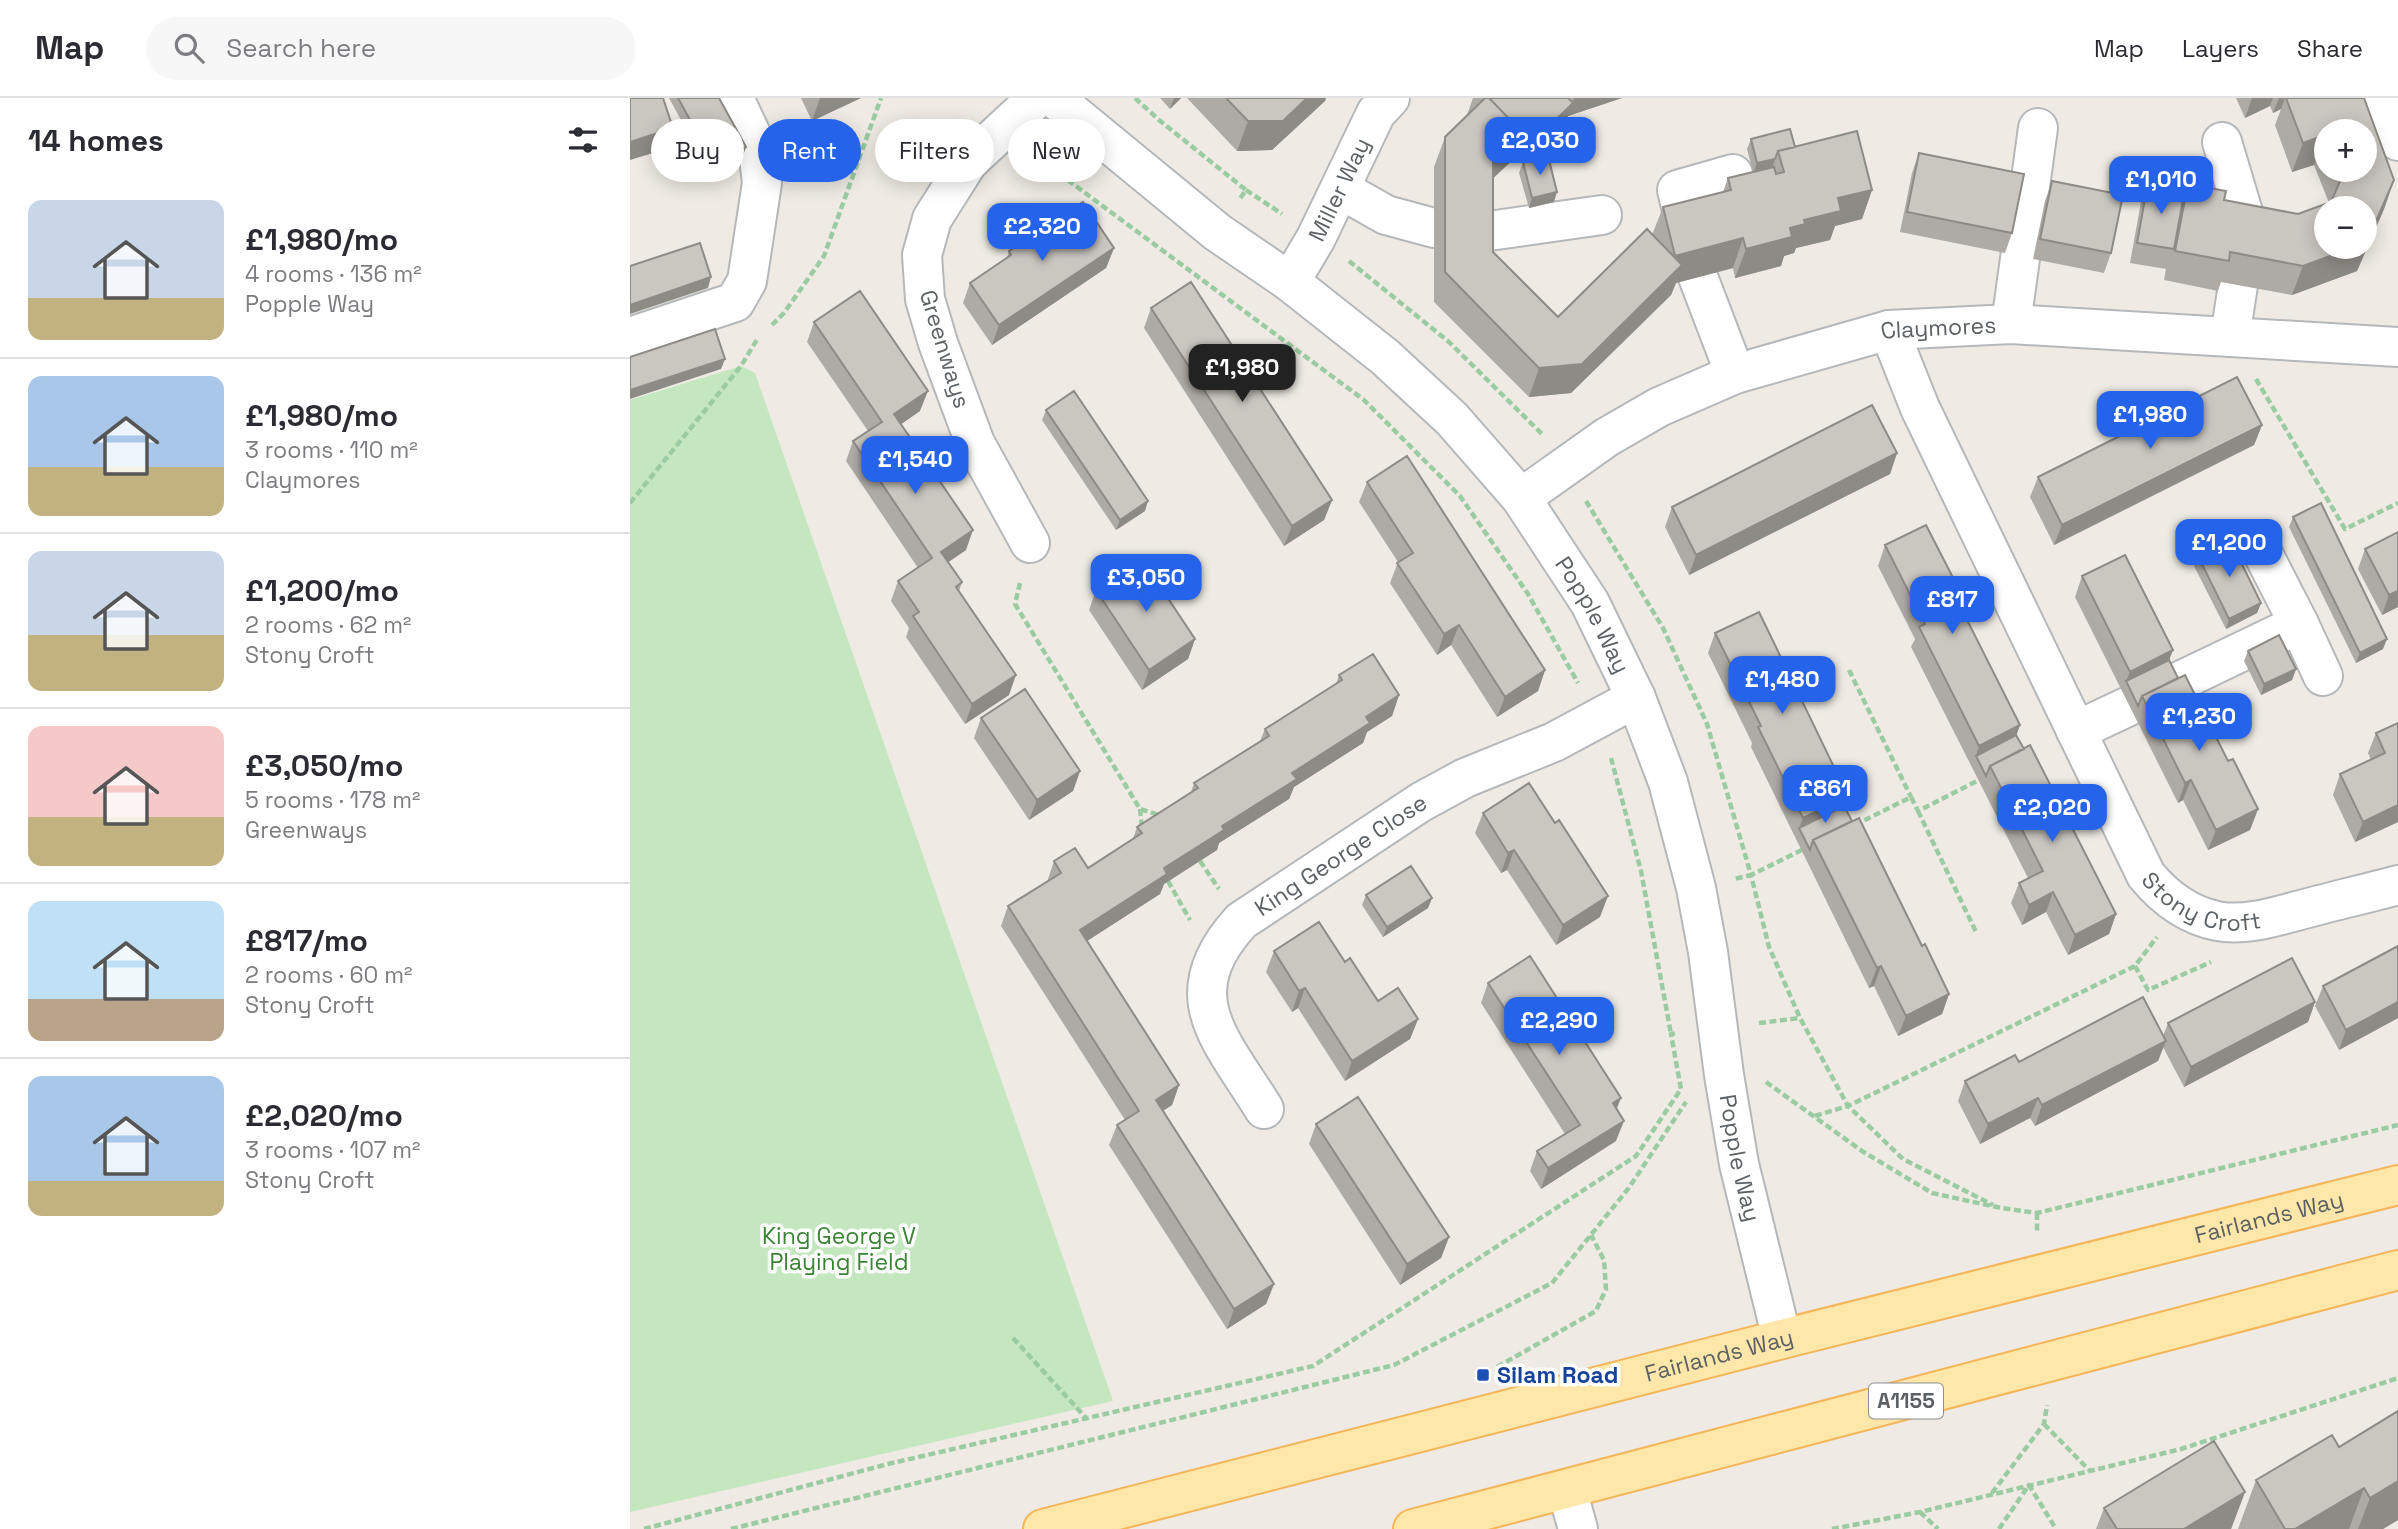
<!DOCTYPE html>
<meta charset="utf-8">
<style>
body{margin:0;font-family:"Space Grotesk",sans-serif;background:#f7f7f7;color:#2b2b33;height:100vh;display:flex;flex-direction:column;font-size:26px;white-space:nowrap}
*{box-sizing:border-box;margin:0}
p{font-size:23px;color:#7c7c81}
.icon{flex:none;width:38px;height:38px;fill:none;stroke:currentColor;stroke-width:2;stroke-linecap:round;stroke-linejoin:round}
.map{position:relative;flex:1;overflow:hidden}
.sheet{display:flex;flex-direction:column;background:#fff;width:630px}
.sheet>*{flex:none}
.top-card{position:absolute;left:21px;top:21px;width:665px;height:63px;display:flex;gap:14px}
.tools{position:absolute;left:1684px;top:21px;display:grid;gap:14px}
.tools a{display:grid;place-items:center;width:63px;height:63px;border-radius:50%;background:#fff;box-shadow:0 4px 18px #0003;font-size:35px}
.price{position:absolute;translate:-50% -60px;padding:0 16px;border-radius:14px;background:#2563eb;color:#fff;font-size:23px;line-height:46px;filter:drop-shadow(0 2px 4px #0008)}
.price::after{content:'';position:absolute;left:50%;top:42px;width:21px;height:16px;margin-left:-10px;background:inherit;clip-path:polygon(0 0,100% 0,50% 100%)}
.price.selected{background:#222;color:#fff}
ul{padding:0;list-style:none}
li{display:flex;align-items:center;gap:21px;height:175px;padding:0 28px}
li+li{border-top:2px solid #e1e1e2}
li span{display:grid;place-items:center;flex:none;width:196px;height:140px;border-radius:14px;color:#555}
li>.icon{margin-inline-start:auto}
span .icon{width:84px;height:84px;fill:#fffc;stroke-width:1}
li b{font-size:30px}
h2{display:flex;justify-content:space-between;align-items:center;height:84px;padding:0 28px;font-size:30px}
.pill{padding:0 24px;border-radius:32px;background:#fff;box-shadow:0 4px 18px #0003;font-size:24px;line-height:63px}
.pill.selected{background:#2563eb;color:#fff}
header{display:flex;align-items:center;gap:42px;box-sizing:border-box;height:98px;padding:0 35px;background:#fff;border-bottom:2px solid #e1e1e2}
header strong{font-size:33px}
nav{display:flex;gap:38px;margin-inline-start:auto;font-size:24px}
.search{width:490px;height:63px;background:#f7f7f7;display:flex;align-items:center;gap:18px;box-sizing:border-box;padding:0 24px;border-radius:38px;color:#7c7c81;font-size:26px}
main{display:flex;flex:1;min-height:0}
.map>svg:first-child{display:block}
.green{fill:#c5e7c0}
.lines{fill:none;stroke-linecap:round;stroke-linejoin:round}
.minor-casing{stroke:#b5b8bb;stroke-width:42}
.major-casing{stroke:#f4b558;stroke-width:42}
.path{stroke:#9acba2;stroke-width:4.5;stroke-dasharray:7 3.5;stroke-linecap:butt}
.minor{stroke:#fff;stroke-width:38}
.major{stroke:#ffe7a9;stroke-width:38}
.wall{fill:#aeaaa5;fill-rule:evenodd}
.shaded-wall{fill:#8d8b86}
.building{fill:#cac6c0;stroke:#8d8b86;stroke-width:2}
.transit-dot{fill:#1a4fb4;stroke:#fff;stroke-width:2.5}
.labels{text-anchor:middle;stroke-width:7;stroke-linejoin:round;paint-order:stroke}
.shield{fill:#fff;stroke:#8d9093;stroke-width:2}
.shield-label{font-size:21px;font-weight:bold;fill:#5c6165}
.street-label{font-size:23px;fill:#5c6165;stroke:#fff}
.park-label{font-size:23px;fill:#398533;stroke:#fff}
.transit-label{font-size:23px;font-weight:bold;fill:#164399;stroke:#fff;text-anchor:start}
</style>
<header>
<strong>Map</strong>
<div class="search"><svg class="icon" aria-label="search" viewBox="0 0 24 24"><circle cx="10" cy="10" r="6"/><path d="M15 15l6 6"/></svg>Search here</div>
<nav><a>Map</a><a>Layers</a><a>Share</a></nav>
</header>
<main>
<section class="sheet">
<h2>14 homes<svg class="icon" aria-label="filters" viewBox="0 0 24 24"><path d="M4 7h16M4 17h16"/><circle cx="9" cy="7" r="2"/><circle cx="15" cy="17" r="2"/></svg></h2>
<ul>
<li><span style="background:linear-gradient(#c9d6e8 70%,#c2b280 0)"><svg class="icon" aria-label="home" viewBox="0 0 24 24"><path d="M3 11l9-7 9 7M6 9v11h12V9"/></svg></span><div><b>£1,980/mo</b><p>4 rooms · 136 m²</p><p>Popple Way</p></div></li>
<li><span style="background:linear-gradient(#a9c7e8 65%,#c2b280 0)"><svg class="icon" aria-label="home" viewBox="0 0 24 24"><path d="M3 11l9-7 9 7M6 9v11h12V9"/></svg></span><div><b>£1,980/mo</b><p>3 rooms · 110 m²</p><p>Claymores</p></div></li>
<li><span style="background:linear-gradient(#c9d6e8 60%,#c2b280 0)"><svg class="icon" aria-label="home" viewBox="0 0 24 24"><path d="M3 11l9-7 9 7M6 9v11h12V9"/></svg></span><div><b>£1,200/mo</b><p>2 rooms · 62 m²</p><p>Stony Croft</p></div></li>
<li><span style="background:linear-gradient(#f6c9c9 65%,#c2b280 0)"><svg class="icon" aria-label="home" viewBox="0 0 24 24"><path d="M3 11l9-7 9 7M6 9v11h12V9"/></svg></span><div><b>£3,050/mo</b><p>5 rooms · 178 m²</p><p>Greenways</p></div></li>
<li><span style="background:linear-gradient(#bfe0f5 70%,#b9a48a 0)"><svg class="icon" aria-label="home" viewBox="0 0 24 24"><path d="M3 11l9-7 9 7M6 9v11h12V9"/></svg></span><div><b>£817/mo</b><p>2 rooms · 60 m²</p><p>Stony Croft</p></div></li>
<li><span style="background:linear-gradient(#a9c7e8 75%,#c2b280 0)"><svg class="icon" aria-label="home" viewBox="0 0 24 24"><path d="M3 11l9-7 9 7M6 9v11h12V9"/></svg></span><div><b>£2,020/mo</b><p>3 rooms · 107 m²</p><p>Stony Croft</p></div></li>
</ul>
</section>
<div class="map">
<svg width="1768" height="1431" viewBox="0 0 1768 1431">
<rect width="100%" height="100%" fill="#efebe4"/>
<path class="green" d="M111 268 125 275 483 1303 0 1414V302Z"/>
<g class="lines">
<g class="minor-casing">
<g id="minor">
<path id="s1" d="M424 0 587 134 660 184 755 259 822 321 891 400 960 505 1006 600 1038 684 1066 790 1078 854 1094 977 1109 1066 1152 1241"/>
<path d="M1749 0 1768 43"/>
<path d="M1592 44 1615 121 1613 137"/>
<path d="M710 91 756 117 804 130"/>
<path d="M1056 129 1047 92 1103 76"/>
<path d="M852 134 972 117"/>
<path d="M1068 179 1105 276"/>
<path id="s2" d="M660 184 686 140 746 15 760 0"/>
<path d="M1381 226 1408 30"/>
<path id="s3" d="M1259 232 1290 310 1516 777C1534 799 1558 817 1587 823 1617 829 1650 817 1678 810 1708 802 1738 795 1768 787"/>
<path d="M0 239 105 204 117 183 132 85 128 51 104 0"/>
<path d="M1600 239 1608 187"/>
<path id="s4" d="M891 400 977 339 1029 309 1105 276 1259 232 1381 226 1768 249"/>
<path d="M400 445 345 345 308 245 295 201 292 157 302 121 338 64 407 0"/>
<path d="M1669 526 1693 578"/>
<path d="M1542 587 1669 526 1626 442"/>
<path d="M1446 633 1499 608"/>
<path id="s5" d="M634 1011C591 941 543 898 611 823L791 704 835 680 924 644 1006 600"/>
<path d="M937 1392 948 1431"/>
</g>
</g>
<g class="major-casing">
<g id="major">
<path id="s6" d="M413 1431 1152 1241 1768 1087"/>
<path d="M783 1431 1768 1172"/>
</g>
</g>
<path class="path" d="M505 0 529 22 616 92 609 102
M404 57 734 302 830 398 898 496 948 585
M616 92 652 116
M719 163 819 244 913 337
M142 227 154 215 194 158 251 0
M1626 281 1715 431 1768 405
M956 403 1033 530 1077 626 1121 777 1104 781
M0 405 111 268 128 240
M390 485 385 506 510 711 532 718
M1219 572 1281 699
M981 660 1011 773 1041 936
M510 711 512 731
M1288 713 1347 836
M1225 727 1281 699 1288 713 1349 682
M1172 752 1121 777 1139 849 1170 920 1218 1008 1273 1061 1363 1107
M570 763 589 791
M538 783 560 822
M1505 868 1518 892 1581 864
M1129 925 1170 920
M1136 984 1232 1053 1302 1095 1371 1110 1407 1115 1768 1027
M1185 1018 1218 1008 1505 868 1527 839
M1407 1115V1136
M383 1240 455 1319
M867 1269 966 1213 976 1191 974 1162 961 1137
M1414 1326 1459 1372
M1362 1395 1414 1326 1417 1307
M1290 1414 1308 1431
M14 1431 258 1366 683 1268 1006 1058 1051 991 1041 936 1047 935
M101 1431 764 1267 922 1185 998 1091 1056 1004
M1202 1431 1290 1414 1551 1351 1768 1280
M1369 1431 1399 1387 1426 1431"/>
<use href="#minor" class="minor"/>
<use href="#major" class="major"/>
</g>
<path class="wall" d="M39 0H89L116 49 112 60 81 77Z
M171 0H231L182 23Z
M530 0H551L540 11Z
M557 0H696L695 3 642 52 607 53Z
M843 0H992L938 18 936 25 901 58 894 51 863 80V154L928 219 1022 137 1033 109 1093 94 1098 80 1123 74 1117 51 1121 41 1165 49 1242 92 1232 121 1205 128 1200 142 1166 150 1164 155 1154 158 1151 168 1105 180 1103 170 1046 185 1041 197 941 295 899 299 804 204V69L815 39 837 17Z
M1606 0H1734L1764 82 1754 111 1727 173 1662 197 1591 184 1588 193 1534 182 1536 171 1500 165 1511 104 1518 84 1555 94 1558 86 1594 102 1668 116 1699 105 1684 67 1662 74 1645 27 1651 11 1643 15 1640 8 1615 20ZM1696 33 1734 72H1696Z
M1289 55 1382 135 1375 155 1270 134 1282 75Z
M893 64 924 104 899 110 889 75Z
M1422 83 1481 155 1474 175 1403 161 1415 103Z
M484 150 476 170 362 247 333 205 340 185 377 160 379 153Z
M521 210 702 402 694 422 654 448 514 230Z
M184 224 290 313 271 326 336 452 318 464 332 484 329 493 379 597 335 626 276 539 279 530 261 503 268 483 288 470 216 363 223 343 238 333 177 244Z
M416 312 515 413 486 432 412 322Z
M1632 327 1624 347 1424 447 1400 399 1408 379Z
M1267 355 1260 376 1059 477 1035 429 1042 409Z
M737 384 915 572 908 593 867 619 821 547 807 557 760 485 768 464 729 404Z
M1663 419 1753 551 1726 565 1659 429Z
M1255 447 1333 514 1390 627 1386 637 1486 816 1479 836 1438 857 1416 814 1392 827 1381 805 1389 785 1398 780 1281 549 1285 541 1248 468Z
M1735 451 1768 509 1752 517 1728 471Z
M1568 458 1631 505 1627 515 1596 531 1564 468Z
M1452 478 1543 552 1539 562 1548 580 1628 711 1620 732 1578 752 1553 702 1548 705 1445 499Z
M466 492 565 541 558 561 512 592 459 512Z
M1085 535 1214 708 1319 896 1312 916 1268 938 1244 888 1239 890 1121 649 1122 645 1078 555Z
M1618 553 1666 571 1662 582 1631 597 1614 563Z
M709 577 769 597 762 618 737 634 733 645 664 689 659 701 589 745 587 752 534 786 530 796 457 843 549 987 542 1007 533 1013 644 1186 636 1206 597 1231 479 1047 487 1027 495 1022 371 828 378 808 417 784 424 763 458 770 503 741 507 729 561 694 564 685 630 643 635 631 706 586Z
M351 620 450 673 443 693 399 722 344 640Z
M1768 625V724L1725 744 1703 697 1710 676 1741 662 1738 655 1746 635Z
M853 715 970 819 926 847 877 772 871 775 845 735Z
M736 797 802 800 798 810 753 839 732 807Z
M1768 848V920L1709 952 1685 908 1693 888Z
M644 853 715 864 748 903 788 921 780 941 715 983 668 910 662 914 636 874Z
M858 885 986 1011V1043L911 1091 900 1073 907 1053 935 1036 851 905Z
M1685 904 1678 924 1554 989 1533 949 1528 963 1405 1028 1400 1020 1350 1046 1328 1003 1335 983 1389 964 1533 938 1538 925Z
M686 1026 819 1139 811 1160 770 1187 679 1046Z
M1768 1313V1422L1753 1431H1608L1626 1382 1709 1349Z
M1615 1394 1601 1431H1466L1474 1410Z"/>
<path class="shaded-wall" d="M190 0H231L182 23Z
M544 0H551L540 11Z
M677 0H696L695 3 642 52 607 53 618 23Z
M944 0H992L938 18 936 25 901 58 909 38 942 6Z
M1622 0H1643L1640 8 1615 20Z
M1649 0H1655L1651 11 1643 15Z
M43 30 36 51 0 62V44Z
M901 30 894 51 852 91 863 61 892 34Z
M1695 37 1684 67 1662 74 1673 45Z
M116 49 112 60 81 77 85 67Z
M1145 61 1142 71 1123 76 1127 65Z
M1764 82 1754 111 1727 173 1662 197 1673 168 1724 149H1734V145Z
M1242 92 1232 121 1205 128 1200 142 1166 150 1164 155 1154 158 1151 168 1105 180 1116 151 1160 130 1208 100Z
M927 94 924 104 899 110 902 100Z
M1113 140 1103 170 1046 185 1041 197 941 295 899 299 909 270 1036 183 1045 158Z
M484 150 476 170 362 247 369 227Z
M81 179 78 190 0 216V207Z
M95 261 91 271 0 301V292Z
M298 293 290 313 257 336 264 316Z
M1632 327 1624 347 1424 447 1432 427Z
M1267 355 1260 376 1059 477 1066 457Z
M702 402 694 422 654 448 662 428Z
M518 403 515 413 486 432 490 422Z
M343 432 336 452 304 474 311 454Z
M1768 493V509L1752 517 1759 497Z
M1336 505 1329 525 1330 508Z
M1631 505 1627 515 1596 531 1599 521Z
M829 527 821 547 807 557 814 536Z
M565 541 558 561 512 592 519 572Z
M1757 541 1753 551 1726 565 1730 555Z
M1543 552 1535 572 1496 583 1500 574Z
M1666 571 1662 582 1631 597 1634 586Z
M915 572 908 593 867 619 875 599Z
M386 577 379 597 335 626 342 606Z
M769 597 762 618 737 634 733 645 664 689 659 701 589 745 587 752 534 786 530 796 443 852 450 832 592 728 736 619Z
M1390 627 1383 647 1346 658 1349 648Z
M450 673 443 693 399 722 407 702Z
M1561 682 1553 702 1548 705 1555 685Z
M1218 698 1210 718 1169 730 1173 720Z
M1768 707V724L1725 744 1733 724Z
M1628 711 1620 732 1578 752 1586 732Z
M884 752 877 772 871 775 878 755Z
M1423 794 1416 814 1392 827 1399 807Z
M978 798 970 819 926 847 933 827Z
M802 800 798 810 753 839 757 829Z
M1486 816 1479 836 1438 857 1445 837Z
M1251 868 1244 888 1239 890 1247 870Z
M675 890 668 910 662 914 669 893Z
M1319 896 1312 916 1268 938 1276 918Z
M1685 904 1678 924 1554 989 1561 969Z
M1768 904V920L1709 952 1716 932Z
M788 921 780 941 715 983 722 963Z
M1536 943 1528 963 1405 1028 1412 1007Z
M549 987 542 1007 519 1022 526 1002Z
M991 1000 983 1020V1005Z
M1408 1000 1400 1020 1350 1046 1358 1026Z
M994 1023 986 1043 911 1091 918 1070Z
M819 1139 811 1160 770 1187 777 1166Z
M644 1186 636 1206 597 1231 604 1211Z
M1768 1383V1422L1753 1431H1728L1740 1400Z
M1734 1390 1719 1431H1665Z
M1615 1394 1601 1431H1554Z"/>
<path class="building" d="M0 0H33L43 30 0 44Z
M48 0H89L116 49 85 67Z
M596 0H677L653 23H618Z
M855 0H859L892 34 863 61V154L928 219 1017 131 1052 167 952 266 909 270 815 174V39Z
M859 0H938L943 5 909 38 901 30 889 43 892 34Z
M1656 0H1734L1764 82 1737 144 1734 145V110H1696V149H1724L1673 168 1600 154 1599 163 1545 153 1558 86 1596 93 1594 102 1668 116 1701 104 1711 81 1708 72H1734V33H1696V39L1695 37 1673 45Z
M1160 31 1165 49 1148 53 1145 61 1127 65 1121 41Z
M1227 33 1242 92 1208 100 1211 113 1174 122 1175 126 1160 130 1162 139 1116 151 1113 140 1045 158 1033 109 1101 92 1098 80 1144 69 1146 76 1154 74 1148 53Z
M1289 55 1394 76 1382 135 1277 114Z
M918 58 927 94 902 100 893 64Z
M1422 83 1493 97 1481 155 1410 141Z
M1518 84 1555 91 1544 151 1507 145Z
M453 104 484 150 369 227 340 185 381 157 379 153Z
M70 145 81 179 0 207V168Z
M561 184 702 402 662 428 521 210Z
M230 193 298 293 264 316 343 432 311 454 332 484 326 489 386 577 342 606 283 518 289 514 268 483 302 460 223 343 252 324 184 224Z
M85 231 95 261 0 292V259Z
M1607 279 1632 327 1432 427 1408 379Z
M444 293 518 403 490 422 416 312Z
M1242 307 1267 355 1066 457 1042 409Z
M777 358 915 572 875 599 829 527 814 536 767 465 783 455 737 384Z
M1691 405 1757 541 1730 555 1663 419Z
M1296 427 1336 505 1330 508 1390 627 1349 648 1289 529 1295 526 1255 447Z
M1768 434V493L1759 497 1735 451Z
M1600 442 1631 505 1599 521 1568 458Z
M1495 457 1543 552 1500 574 1452 478Z
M512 461 565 541 519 572 466 492Z
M1129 514 1218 698 1173 720 1128 629 1131 628 1085 535Z
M1649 537 1666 571 1634 586 1618 553Z
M743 556 769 597 736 619 740 625 662 675 667 681 592 728 594 732 534 770 537 776 450 832 549 987 526 1002 644 1186 604 1211 487 1027 509 1013 378 808 431 775 424 763 445 750 458 770 512 735 507 729 568 690 564 685 639 638 635 631 712 582 709 577Z
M1539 562 1548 580 1512 598 1508 608 1496 583Z
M1555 577 1598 663 1603 661 1628 711 1586 732 1561 682 1555 685 1512 598Z
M395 591 450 673 407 702 351 620Z
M1768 625V707L1733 724 1710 676 1755 655 1746 635Z
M1386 637 1394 651 1360 668 1356 678 1346 658Z
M1400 647 1486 816 1445 837 1423 794 1399 807 1389 785 1413 773 1360 668Z
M899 685 925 725 929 722 978 798 933 827 884 752 878 755 853 715Z
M1214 708 1222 723 1183 742 1180 752 1169 730Z
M1229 720 1292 848 1295 846 1319 896 1276 918 1251 868 1247 870 1183 742Z
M781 768 802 800 757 829 736 797Z
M689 824 715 864 720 860 748 903 768 890 788 921 722 963 675 890 669 893 644 853Z
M1768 848V904L1716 932 1693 888Z
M900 858 991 1000 983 1005 994 1023 918 1070 907 1053 950 1027 858 885Z
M1662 860 1685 904 1561 969 1538 925Z
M1513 899 1536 943 1412 1007 1408 1000 1358 1026 1335 983 1385 957 1389 964Z
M728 999 819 1139 777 1166 686 1026Z
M1768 1313V1383L1740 1400 1734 1390 1665 1431H1655L1626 1382 1702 1337 1709 1349Z
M1584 1343 1615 1394 1554 1431H1487L1474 1410Z"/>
<rect class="transit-dot" x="846" y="1270" width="14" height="14" rx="3.5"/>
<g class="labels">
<rect class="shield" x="1239" y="1285.5" width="74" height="35" rx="5"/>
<g class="shield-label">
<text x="1276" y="1310">A1155</text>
</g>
<g class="street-label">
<text dy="8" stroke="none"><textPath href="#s2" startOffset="105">Miller Way</textPath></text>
<text dy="8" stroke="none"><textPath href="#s4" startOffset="458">Claymores</textPath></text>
<text transform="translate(315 251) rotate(73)" y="8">Greenways</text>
<text dy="8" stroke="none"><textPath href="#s1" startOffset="754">Popple Way</textPath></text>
<text dy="8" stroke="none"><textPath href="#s5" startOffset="332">King George Close</textPath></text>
<text dy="8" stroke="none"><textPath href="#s3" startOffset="668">Stony Croft</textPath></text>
<text dy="8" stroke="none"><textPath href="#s1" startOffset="1321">Popple Way</textPath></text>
<text dy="8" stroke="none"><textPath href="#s6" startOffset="1265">Fairlands Way</textPath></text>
<text dy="8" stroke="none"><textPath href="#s6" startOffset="698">Fairlands Way</textPath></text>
</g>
<g class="park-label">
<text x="209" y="1146">King George V<tspan x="209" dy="26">Playing Field</tspan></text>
</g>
<g class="transit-label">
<text x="867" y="1285">Silam Road</text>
</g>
</g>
</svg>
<div class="tools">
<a>+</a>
<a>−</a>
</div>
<b class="price" style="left:910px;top:79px">£2,030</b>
<b class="price" style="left:1531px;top:118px">£1,010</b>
<b class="price" style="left:412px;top:165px">£2,320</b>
<b class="price selected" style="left:612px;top:306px">£1,980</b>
<b class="price" style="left:1520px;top:353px">£1,980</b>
<b class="price" style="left:285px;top:398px">£1,540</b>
<b class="price" style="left:1599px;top:481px">£1,200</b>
<b class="price" style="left:516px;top:516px">£3,050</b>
<b class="price" style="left:1322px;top:538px">£817</b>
<b class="price" style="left:1152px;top:618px">£1,480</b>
<b class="price" style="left:1569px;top:655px">£1,230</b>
<b class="price" style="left:1195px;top:727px">£861</b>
<b class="price" style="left:1422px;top:746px">£2,020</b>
<b class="price" style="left:929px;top:959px">£2,290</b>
<div class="top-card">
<a class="pill">Buy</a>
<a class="pill selected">Rent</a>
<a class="pill">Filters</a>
<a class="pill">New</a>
</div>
</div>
</main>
